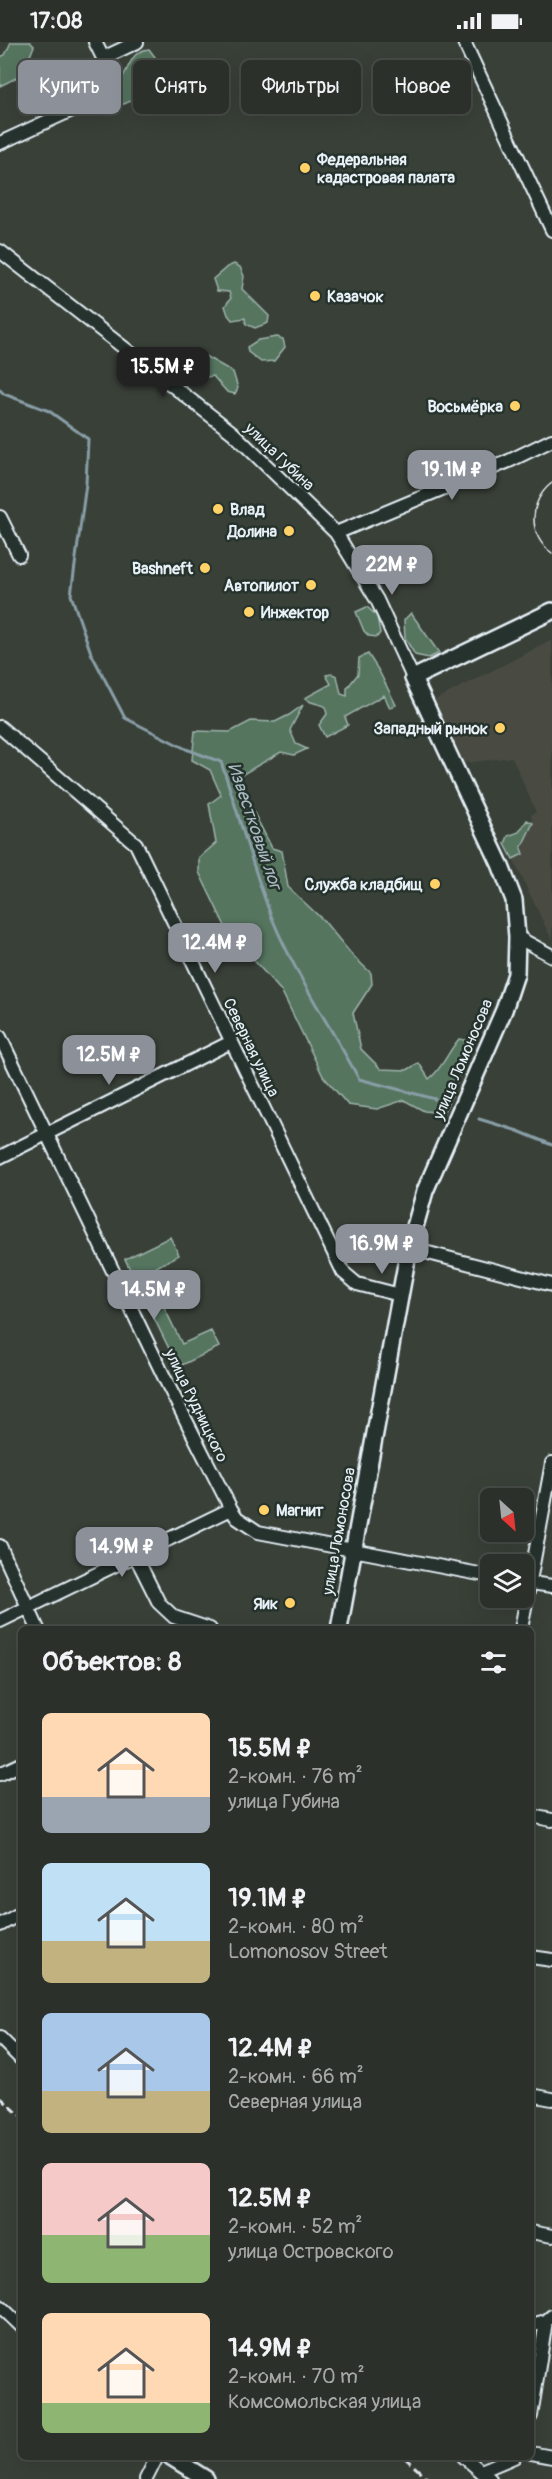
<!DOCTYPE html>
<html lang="ru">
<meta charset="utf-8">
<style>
body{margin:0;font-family:Pangolin,sans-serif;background:#333832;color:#f1f3f6;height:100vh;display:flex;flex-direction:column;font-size:22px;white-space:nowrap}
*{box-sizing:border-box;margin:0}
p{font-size:20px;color:#a6a9a8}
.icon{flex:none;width:33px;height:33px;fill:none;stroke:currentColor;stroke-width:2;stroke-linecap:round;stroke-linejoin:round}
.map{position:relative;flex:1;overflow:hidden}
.drawer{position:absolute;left:18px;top:1584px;width:516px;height:834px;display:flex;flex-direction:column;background:#2b302a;border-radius:9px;box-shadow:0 6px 24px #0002,0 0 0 2px #474b47}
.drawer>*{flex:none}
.hud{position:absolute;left:18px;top:18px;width:516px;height:54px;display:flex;gap:12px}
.needle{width:39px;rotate:153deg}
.controls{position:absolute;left:480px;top:1446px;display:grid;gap:12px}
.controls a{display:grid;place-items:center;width:54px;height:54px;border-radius:9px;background:#2b302a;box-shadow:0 6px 24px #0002,0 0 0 2px #474b47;font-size:30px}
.price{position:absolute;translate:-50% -51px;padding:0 14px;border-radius:12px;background:#8c9099;color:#fff;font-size:20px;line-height:39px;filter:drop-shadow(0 2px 3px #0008)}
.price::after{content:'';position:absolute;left:50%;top:36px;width:18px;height:14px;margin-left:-9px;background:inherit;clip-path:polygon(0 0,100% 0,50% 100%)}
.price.on{background:#222;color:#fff}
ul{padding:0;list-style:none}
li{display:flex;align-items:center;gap:18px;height:150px;padding:0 24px}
li span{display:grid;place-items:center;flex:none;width:168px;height:120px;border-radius:9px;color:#555}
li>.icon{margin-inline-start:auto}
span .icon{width:72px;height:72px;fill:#fffc;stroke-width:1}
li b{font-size:26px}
h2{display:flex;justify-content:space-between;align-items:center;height:72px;padding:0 24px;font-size:26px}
.tag{padding:0 21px;border-radius:9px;background:#2b302a;box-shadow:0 6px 24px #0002,0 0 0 2px #474b47;font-size:21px;line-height:54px}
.tag.on{background:#8c9099;color:#fff}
.status{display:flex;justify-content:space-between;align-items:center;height:42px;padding:0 30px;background:#2b302a;direction:ltr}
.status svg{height:16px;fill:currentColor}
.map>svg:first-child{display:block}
.built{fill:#494c43}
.green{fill:#54755f;stroke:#9eb3ac;stroke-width:1.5}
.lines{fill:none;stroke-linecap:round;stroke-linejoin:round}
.stream{stroke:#899ea7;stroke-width:3}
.minor-casing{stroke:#e8f1f8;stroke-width:16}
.major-casing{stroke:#e8f1f8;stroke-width:20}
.minor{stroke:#26332d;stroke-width:12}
.major{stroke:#26332d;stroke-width:15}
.tram{stroke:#e8f1f8;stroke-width:1.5}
.rail{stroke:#e8f1f8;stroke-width:3;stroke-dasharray:9 4.5;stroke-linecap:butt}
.poi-dot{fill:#ffd166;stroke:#26332d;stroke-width:2}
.labels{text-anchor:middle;stroke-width:5;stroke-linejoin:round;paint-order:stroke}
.poi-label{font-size:16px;font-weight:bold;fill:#e8f1f8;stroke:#26332d;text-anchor:end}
.street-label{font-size:16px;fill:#e8f1f8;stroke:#26332d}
.water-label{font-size:18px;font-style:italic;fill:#a9bac2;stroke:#26332d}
</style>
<div class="status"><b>17:08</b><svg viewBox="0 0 49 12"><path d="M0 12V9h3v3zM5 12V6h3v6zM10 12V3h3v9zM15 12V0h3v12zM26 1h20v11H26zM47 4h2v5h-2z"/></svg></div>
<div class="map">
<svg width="552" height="2437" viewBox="0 0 552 2437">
<rect width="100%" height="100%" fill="#394038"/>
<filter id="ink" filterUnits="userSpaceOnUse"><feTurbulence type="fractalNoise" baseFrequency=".0167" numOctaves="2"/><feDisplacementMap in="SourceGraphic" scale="12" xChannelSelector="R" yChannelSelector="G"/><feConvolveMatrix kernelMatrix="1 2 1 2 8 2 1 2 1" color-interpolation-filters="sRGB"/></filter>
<g filter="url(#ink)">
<path class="built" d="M550 599 552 603V898L513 817 523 812 521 806 533 781 531 773 536 770 512 715 465 721 435 658Z"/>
<path class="green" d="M11 0H30L34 4 30 14V24L22 33 0 44V15L5 13Z
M149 7 155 15C151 31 160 35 156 48L124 62H115C109 48 118 44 124 33 131 20 133 9 149 7Z
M234 222 240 225 244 234 242 247 269 274 268 281 255 286 246 282 245 276 232 278 228 273 225 264 231 256 229 250 217 249 213 237 227 225Z
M277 295 283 297 285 305 274 319 261 320 248 310 247 305 258 298Z
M200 313 205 314 233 330 238 346 235 352 227 350 213 334 206 335 198 329 194 320Z
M367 565 377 574 380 591 377 595 369 594 364 589 356 570Z
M411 571 439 611 429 616 415 613 405 596 404 578Z
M368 612 379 629 396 663 390 666 384 653 345 675 348 683 325 695 319 683 327 672 325 664 311 660 305 656 331 642 326 633 332 632 337 634 341 652 347 654V646L358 632 359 616Z
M303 663 290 688 296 702 307 707 294 713 281 710 236 736 272 806 282 809 288 845 324 879 352 913 371 931 372 942 353 971 361 1007 381 1027 407 1028 419 1021 429 1037C443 1026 447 1011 459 997L470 999 452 1053 443 1071 424 1069 404 1058 377 1067 348 1063 323 1034 282 950 227 888 199 830V816L216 801 209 762 221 753 210 728 192 718 195 689 230 690 251 679 275 680 289 673Z
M527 778 533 781 521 806 523 812 513 817 505 802 508 794 519 790Z
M170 1195 179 1213 147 1230 182 1302 211 1289 219 1305 178 1325 125 1217Z"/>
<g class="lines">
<path class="stream" d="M0 348 4 352 49 369 88 397 86 442 71 553 91 611 125 676 186 707 221 720C239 772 252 825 272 876 295 932 330 984 359 1037L435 1057
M479 1077 518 1089 552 1103"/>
<g class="minor-casing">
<path id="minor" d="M464 0 552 188
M103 16 137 0
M0 101 85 62 99 54 108 36 103 16 95 0
M0 209 233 391 336 491 377 558 413 636
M0 475 19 513
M336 491 509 419 552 398
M0 685 136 802 343 1230 357 1242 400 1253
M517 895 552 914
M0 995 168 1343 231 1467 237 1476 258 1490 490 1534
M0 1115 231 1000
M409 1206 552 1243
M0 1504 38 1587
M135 1513 159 1561 174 1575 210 1587
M524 1540 552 1544
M0 1579 231 1467
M521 1587 552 1421
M0 1732 21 1722
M531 1774 552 1778
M0 1883 21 1871
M531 1915 552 1918
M0 1996 21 2017
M531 2053 552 2057
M531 2190 552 2194
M0 2264 21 2284
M531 2283 546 2279
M531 2374 546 2279 552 2274
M531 2411 552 2415
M464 2415 490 2437
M481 2429 514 2415
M146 2437 157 2415"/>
</g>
<g class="major-casing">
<path id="major" d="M339 1587 409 1206 425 1149 504 968 516 932 517 895 514 858 500 822 413 636 552 569
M171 2415 206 2437"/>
</g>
<use href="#minor" class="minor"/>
<use href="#major" class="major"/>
<path class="tram" d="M552 441C529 458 527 494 552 511"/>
<path class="rail" d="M0 2055 21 2074
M404 2415 428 2437"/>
</g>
</g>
<g class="poi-dot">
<circle cx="305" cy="126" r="6"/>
<circle cx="315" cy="254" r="6"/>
<circle cx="515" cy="364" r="6"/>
<circle cx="218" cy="467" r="6"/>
<circle cx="289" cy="489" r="6"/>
<circle cx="205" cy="526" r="6"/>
<circle cx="311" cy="543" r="6"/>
<circle cx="249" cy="570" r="6"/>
<circle cx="500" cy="686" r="6"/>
<circle cx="435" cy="842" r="6"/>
<circle cx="264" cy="1468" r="6"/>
<circle cx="290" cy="1561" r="6"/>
</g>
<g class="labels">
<g class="poi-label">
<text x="317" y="123" text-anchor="start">Федеральная<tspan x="317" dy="18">кадастровая палата</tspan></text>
<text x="327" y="260" text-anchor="start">Казачок</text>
<text x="503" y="370">Восьмёрка</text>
<text x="230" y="473" text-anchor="start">Влад</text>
<text x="277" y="495">Долина</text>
<text x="193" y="532">Bashneft</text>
<text x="299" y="549">Автопилот</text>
<text x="261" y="576" text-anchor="start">Инжектор</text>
<text x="488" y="692">Западный рынок</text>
<text x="423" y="848">Служба кладбищ</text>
<text x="276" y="1474" text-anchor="start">Магнит</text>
<text x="278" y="1567">Яик</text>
</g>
<g class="street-label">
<text transform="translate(280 414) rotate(44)" y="6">улица Губина</text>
<text transform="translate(252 1005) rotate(64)" y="6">Северная улица</text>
<text transform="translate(462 1017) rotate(-67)" y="6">улица Ломоносова</text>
<text transform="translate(197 1363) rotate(64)" y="6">улица Рудницкого</text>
<text transform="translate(338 1489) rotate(-80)" y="6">улица Ломоносова</text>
</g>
<g class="water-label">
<text transform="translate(255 784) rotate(71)" y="6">Известковый лог</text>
</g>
</g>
</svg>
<div class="controls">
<a><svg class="needle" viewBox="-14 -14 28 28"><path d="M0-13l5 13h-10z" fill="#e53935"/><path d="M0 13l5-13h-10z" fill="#a6a9a8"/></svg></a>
<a><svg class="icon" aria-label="layers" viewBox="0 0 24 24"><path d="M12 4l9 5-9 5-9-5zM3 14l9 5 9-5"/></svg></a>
</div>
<b class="price on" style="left:163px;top:356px">15.5M ₽</b>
<b class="price" style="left:452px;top:459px">19.1M ₽</b>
<b class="price" style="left:392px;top:554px">22M ₽</b>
<b class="price" style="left:215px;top:932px">12.4M ₽</b>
<b class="price" style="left:109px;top:1044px">12.5M ₽</b>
<b class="price" style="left:382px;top:1233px">16.9M ₽</b>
<b class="price" style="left:154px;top:1279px">14.5M ₽</b>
<b class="price" style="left:122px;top:1536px">14.9M ₽</b>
<div class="hud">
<a class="tag on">Купить</a>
<a class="tag">Снять</a>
<a class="tag">Фильтры</a>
<a class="tag">Новое</a>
</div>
<section class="drawer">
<h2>Объектов: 8<svg class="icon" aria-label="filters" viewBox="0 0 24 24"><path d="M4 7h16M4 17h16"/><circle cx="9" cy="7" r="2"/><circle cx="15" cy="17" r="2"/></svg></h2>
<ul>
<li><span style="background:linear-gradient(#ffd9b3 70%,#9aa5b1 0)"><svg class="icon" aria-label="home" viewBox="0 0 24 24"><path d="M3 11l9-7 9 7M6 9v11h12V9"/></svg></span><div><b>15.5M ₽</b><p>2-комн. · 76 m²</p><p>улица Губина</p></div></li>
<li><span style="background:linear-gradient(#bfe0f5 65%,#c2b280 0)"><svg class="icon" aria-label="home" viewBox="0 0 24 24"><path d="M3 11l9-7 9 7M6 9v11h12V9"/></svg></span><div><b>19.1M ₽</b><p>2-комн. · 80 m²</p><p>Lomonosov Street</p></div></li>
<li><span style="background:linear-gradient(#a9c7e8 65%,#c2b280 0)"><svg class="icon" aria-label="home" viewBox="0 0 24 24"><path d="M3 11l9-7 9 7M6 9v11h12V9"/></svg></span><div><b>12.4M ₽</b><p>2-комн. · 66 m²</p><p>Северная улица</p></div></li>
<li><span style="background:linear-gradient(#f6c9c9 60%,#8fb573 0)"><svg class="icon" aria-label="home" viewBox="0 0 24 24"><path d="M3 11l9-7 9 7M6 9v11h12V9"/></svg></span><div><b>12.5M ₽</b><p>2-комн. · 52 m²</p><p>улица Островского</p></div></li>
<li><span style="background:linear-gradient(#ffd9b3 75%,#8fb573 0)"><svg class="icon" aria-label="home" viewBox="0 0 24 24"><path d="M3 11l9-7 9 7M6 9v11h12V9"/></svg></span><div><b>14.9M ₽</b><p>2-комн. · 70 m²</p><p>Комсомольская улица</p></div></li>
</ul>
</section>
</div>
